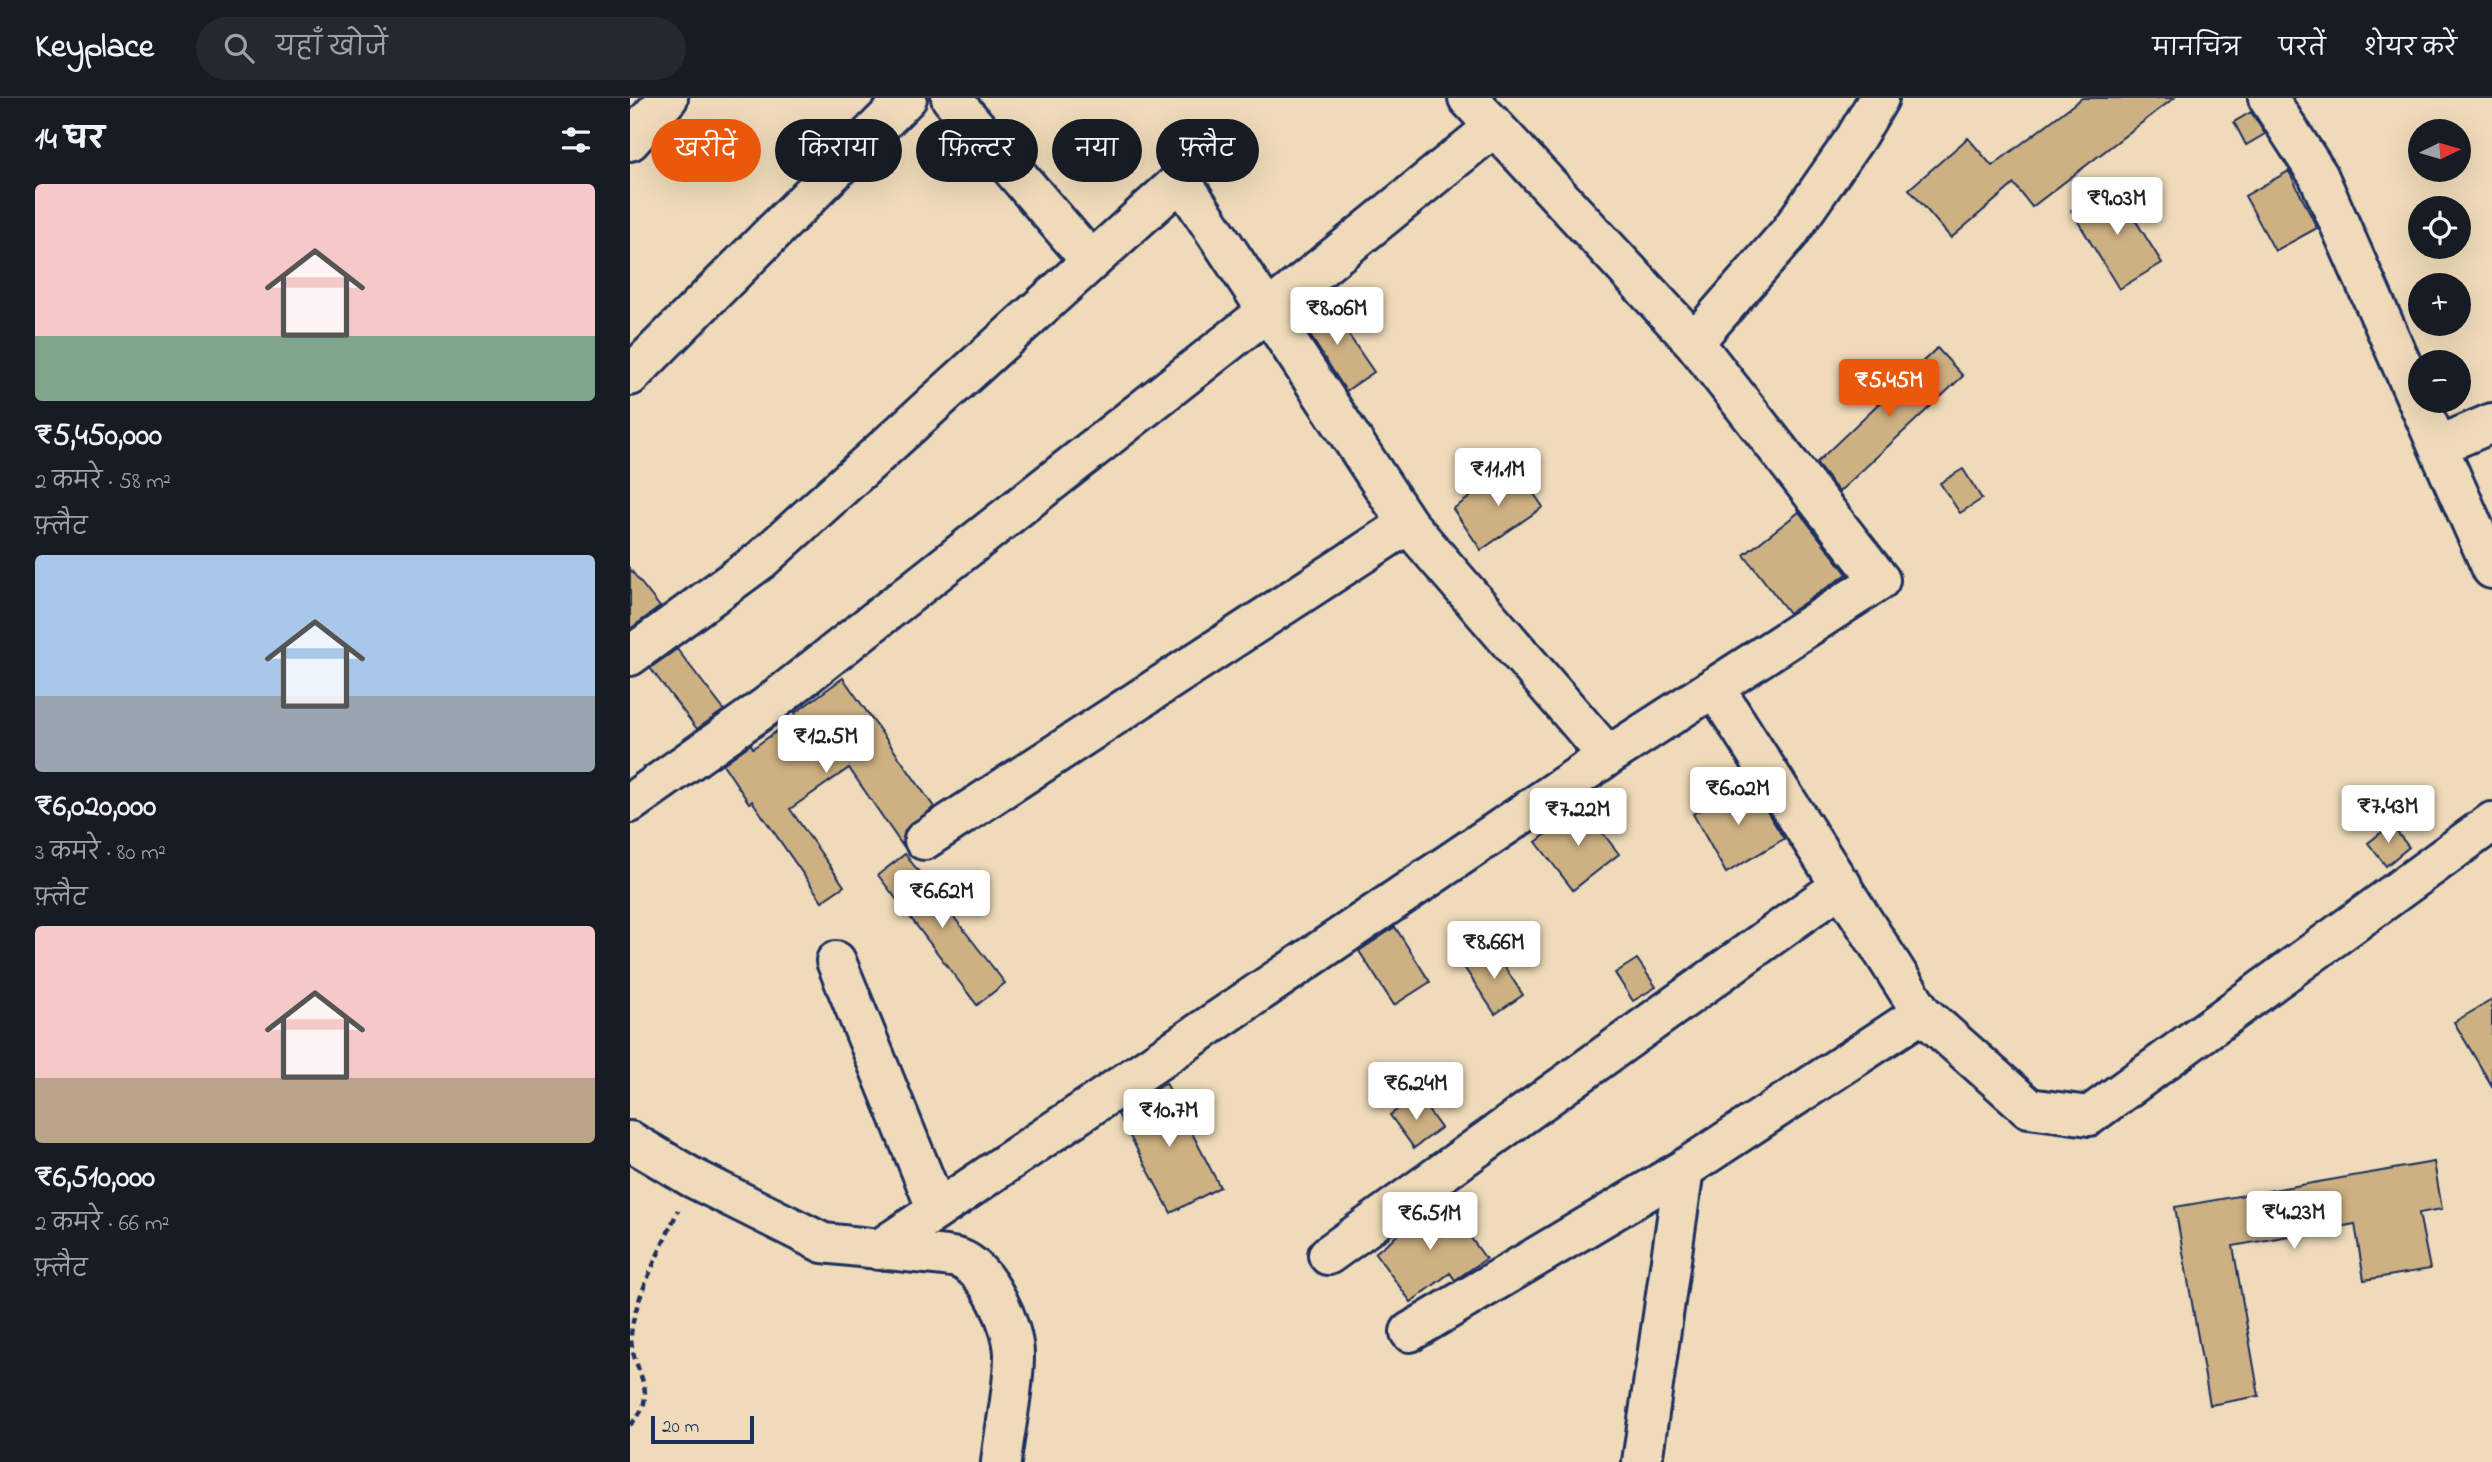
<!DOCTYPE html>
<html lang="hi">
<meta charset="utf-8">
<style>
body{margin:0;font-family:"Indie Flower","Playpen Sans Deva",sans-serif;background:#242831;color:#f1f3f6;height:100vh;display:flex;flex-direction:column;font-size:26px;white-space:nowrap}
*{box-sizing:border-box;margin:0}
p{font-size:23px;color:#9ea1a6}
.icon{flex:none;width:38px;height:38px;fill:none;stroke:currentColor;stroke-width:2;stroke-linecap:round;stroke-linejoin:round}
.map{position:relative;flex:1;overflow:hidden}
.side{display:flex;flex-direction:column;background:#171b24;width:630px}
.side>*{flex:none}
.guide{position:absolute;left:21px;top:21px;width:665px;height:63px;display:flex;gap:14px}
.needle{width:46px;rotate:85deg}
.controls{position:absolute;left:1778px;top:21px;display:grid;gap:14px}
.controls a{display:grid;place-items:center;width:63px;height:63px;border-radius:50%;background:#171b24;box-shadow:0 7px 28px #0002;font-size:35px}
.scale{position:absolute;left:21px;bottom:18px;width:103px;box-sizing:border-box;padding-left:7px;border:4px solid #1b2f5e;border-top:0;font-size:19px;line-height:24px;white-space:nowrap;color:#1b2f5e;-webkit-text-stroke:5px #efdbb9;paint-order:stroke}
.price{position:absolute;translate:-50% -60px;padding:0 16px;border-radius:7px;background:#fff;color:#222;font-size:23px;line-height:46px;filter:drop-shadow(0 2px 4px #0008)}
.price::after{content:'';position:absolute;left:50%;top:42px;width:21px;height:16px;margin-left:-10px;background:inherit;clip-path:polygon(0 0,100% 0,50% 100%)}
.price.current{background:#ea580c;color:#fff}
ul{padding:0;list-style:none}
li{display:grid;align-content:center;gap:14px;height:371px;padding:0 35px}
li span{display:grid;place-items:center;height:217px;border-radius:7px;color:#555}
li>.icon{margin-inline-start:auto}
span .icon{width:126px;height:126px;fill:#fffc;stroke-width:1}
li b{font-size:30px}
h2{display:flex;justify-content:space-between;align-items:center;height:84px;padding:0 35px;font-size:30px}
.pill{padding:0 24px;border-radius:32px;background:#171b24;box-shadow:0 7px 28px #0002;font-size:24px;line-height:63px}
.pill.current{background:#ea580c;color:#fff}
header{display:flex;align-items:center;gap:42px;box-sizing:border-box;height:98px;padding:0 35px;background:#171b24;border-bottom:2px solid #363941}
header strong{font-size:33px}
nav{display:flex;gap:38px;margin-inline-start:auto;font-size:24px}
.search{width:490px;height:63px;background:#242831;display:flex;align-items:center;gap:18px;box-sizing:border-box;padding:0 24px;border-radius:38px;color:#9ea1a6;font-size:26px}
main{display:flex;flex:1;min-height:0}
.map>svg:first-child{display:block}
.building{fill:#ceb183;stroke:#1b2f5e;stroke-width:2}
.lines{fill:none;stroke-linecap:round;stroke-linejoin:round}
.minor-casing{stroke:#1b2f5e;stroke-width:44}
.path{stroke:#1b2f5e;stroke-width:4.5;stroke-dasharray:7 5;stroke-linecap:butt}
.minor{stroke:#efdbb9;stroke-width:38}
</style>
<header>
<strong>Keyplace</strong>
<div class="search"><svg class="icon" aria-label="search" viewBox="0 0 24 24"><circle cx="10" cy="10" r="6"/><path d="M15 15l6 6"/></svg>यहाँ खोजें</div>
<nav><a>मानचित्र</a><a>परतें</a><a>शेयर करें</a></nav>
</header>
<main>
<section class="side">
<h2>14 घर<svg class="icon" aria-label="filters" viewBox="0 0 24 24"><path d="M4 7h16M4 17h16"/><circle cx="9" cy="7" r="2"/><circle cx="15" cy="17" r="2"/></svg></h2>
<ul>
<li><span style="background:linear-gradient(#f6c9c9 70%,#7fa58c 0)"><svg class="icon" aria-label="home" viewBox="0 0 24 24"><path d="M3 11l9-7 9 7M6 9v11h12V9"/></svg></span><div><b>₹5,450,000</b><p>2 कमरे · 58 m²</p><p>फ़्लैट</p></div></li>
<li><span style="background:linear-gradient(#a9c7e8 65%,#9aa5b1 0)"><svg class="icon" aria-label="home" viewBox="0 0 24 24"><path d="M3 11l9-7 9 7M6 9v11h12V9"/></svg></span><div><b>₹6,020,000</b><p>3 कमरे · 80 m²</p><p>फ़्लैट</p></div></li>
<li><span style="background:linear-gradient(#f6c9c9 70%,#b9a48a 0)"><svg class="icon" aria-label="home" viewBox="0 0 24 24"><path d="M3 11l9-7 9 7M6 9v11h12V9"/></svg></span><div><b>₹6,510,000</b><p>2 कमरे · 66 m²</p><p>फ़्लैट</p></div></li>
</ul>
</section>
<div class="map">
<svg width="1862" height="1364" viewBox="0 0 1862 1364">
<rect width="100%" height="100%" fill="#efdbb9"/>
<filter id="ink" filterUnits="userSpaceOnUse"><feTurbulence type="fractalNoise" baseFrequency=".0143" numOctaves="2"/><feDisplacementMap in="SourceGraphic" scale="14" xChannelSelector="R" yChannelSelector="G"/><feConvolveMatrix kernelMatrix="1 2 1 2 8 2 1 2 1" color-interpolation-filters="sRGB"/></filter>
<g filter="url(#ink)">
<path class="building" d="M1452 0H1544L1402 109 1384 86 1321 140 1279 91 1338 40 1362 68Z
M1621 14 1635 36 1616 47 1604 24Z
M1659 73 1687 130 1645 153 1615 98Z
M1484 88 1532 165 1489 191 1441 112Z
M696 204 744 274 716 293 670 222Z
M1307 250 1333 278 1209 394 1186 365Z
M885 368 913 409 851 452 823 411Z
M1333 371 1352 401 1330 415 1310 385Z
M1169 414 1217 476 1159 515 1114 457Z
M0 471 30 509 0 531Z
M47 551 94 612 67 631 20 570Z
M213 580 304 709 275 732 272 747 219 670 160 711 214 788 192 803 122 703 119 705 93 666 121 646 123 650 167 619 165 615Z
M1119 684 1154 741 1096 775 1063 716Z
M952 708 989 756 943 792 906 744Z
M1761 727 1779 749 1756 768 1738 745Z
M275 756 375 885 347 907 248 777Z
M765 829 800 884 764 907 729 853Z
M862 850 893 897 865 916 834 869Z
M1007 861 1026 889 1003 903 985 875Z
M1862 902V988L1824 924Z
M536 985 590 1089 541 1115 488 1016Z
M787 997 811 1030 784 1050 760 1017Z
M1804 1064 1812 1111 1789 1115 1800 1171 1734 1182 1725 1126 1603 1148 1629 1298 1580 1307 1545 1109Z
M813 1101 856 1161 825 1182 820 1175 781 1204 745 1155Z"/>
<g class="lines">
<g class="minor-casing">
<path id="minor" d="M321 0 461 163
M838 0 1064 244
M1638 0 1688 77 1862 471
M0 43 38 0
M0 278 277 0
M1808 348 1862 325
M0 558 131 462 551 82 778 426 978 658
M1084 589 1292 915 1399 1010 1459 1018 1862 724
M0 705 137 608 639 212 864 29
M294 742 778 426
M206 863 307 1112
M0 1043 61 1079 193 1145 315 1158C320 1159 326 1159 330 1161 358 1172 384 1228 384 1257 384 1292 375 1329 371 1364
M248 1152 978 658 1250 482 1064 244 1159 135 1226 39 1249 0
M698 1157 1212 787
M780 1234 1054 1071 1292 915
M1012 1364 1054 1071"/>
</g>
<path class="path" d="M0 1327C32 1296 3 1275 1 1241 0 1209 35 1143 48 1112"/>
<use href="#minor" class="minor"/>
</g>
</g>
</svg>
<div class="controls">
<a><svg class="needle" viewBox="-14 -14 28 28"><path d="M0-13l5 13h-10z" fill="#e53935"/><path d="M0 13l5-13h-10z" fill="#9ea1a6"/></svg></a>
<a><svg class="icon" aria-label="locate" viewBox="0 0 24 24"><circle cx="12" cy="12" r="6"/><path d="M12 2v4M12 18v4M2 12h4M18 12h4"/></svg></a>
<a>+</a>
<a>−</a>
</div>
<div class="scale">20 m</div>
<b class="price" style="left:1487px;top:139px">₹9.03M</b>
<b class="price" style="left:707px;top:249px">₹8.06M</b>
<b class="price current" style="left:1259px;top:321px">₹5.45M</b>
<b class="price" style="left:868px;top:410px">₹11.1M</b>
<b class="price" style="left:196px;top:677px">₹12.5M</b>
<b class="price" style="left:1108px;top:729px">₹6.02M</b>
<b class="price" style="left:1758px;top:747px">₹7.43M</b>
<b class="price" style="left:948px;top:750px">₹7.22M</b>
<b class="price" style="left:312px;top:832px">₹6.62M</b>
<b class="price" style="left:864px;top:883px">₹8.66M</b>
<b class="price" style="left:786px;top:1024px">₹6.24M</b>
<b class="price" style="left:539px;top:1051px">₹10.7M</b>
<b class="price" style="left:1664px;top:1153px">₹4.23M</b>
<b class="price" style="left:800px;top:1154px">₹6.51M</b>
<div class="guide">
<a class="pill current">खरीदें</a>
<a class="pill">किराया</a>
<a class="pill">फ़िल्टर</a>
<a class="pill">नया</a>
<a class="pill">फ़्लैट</a>
</div>
</div>
</main>
